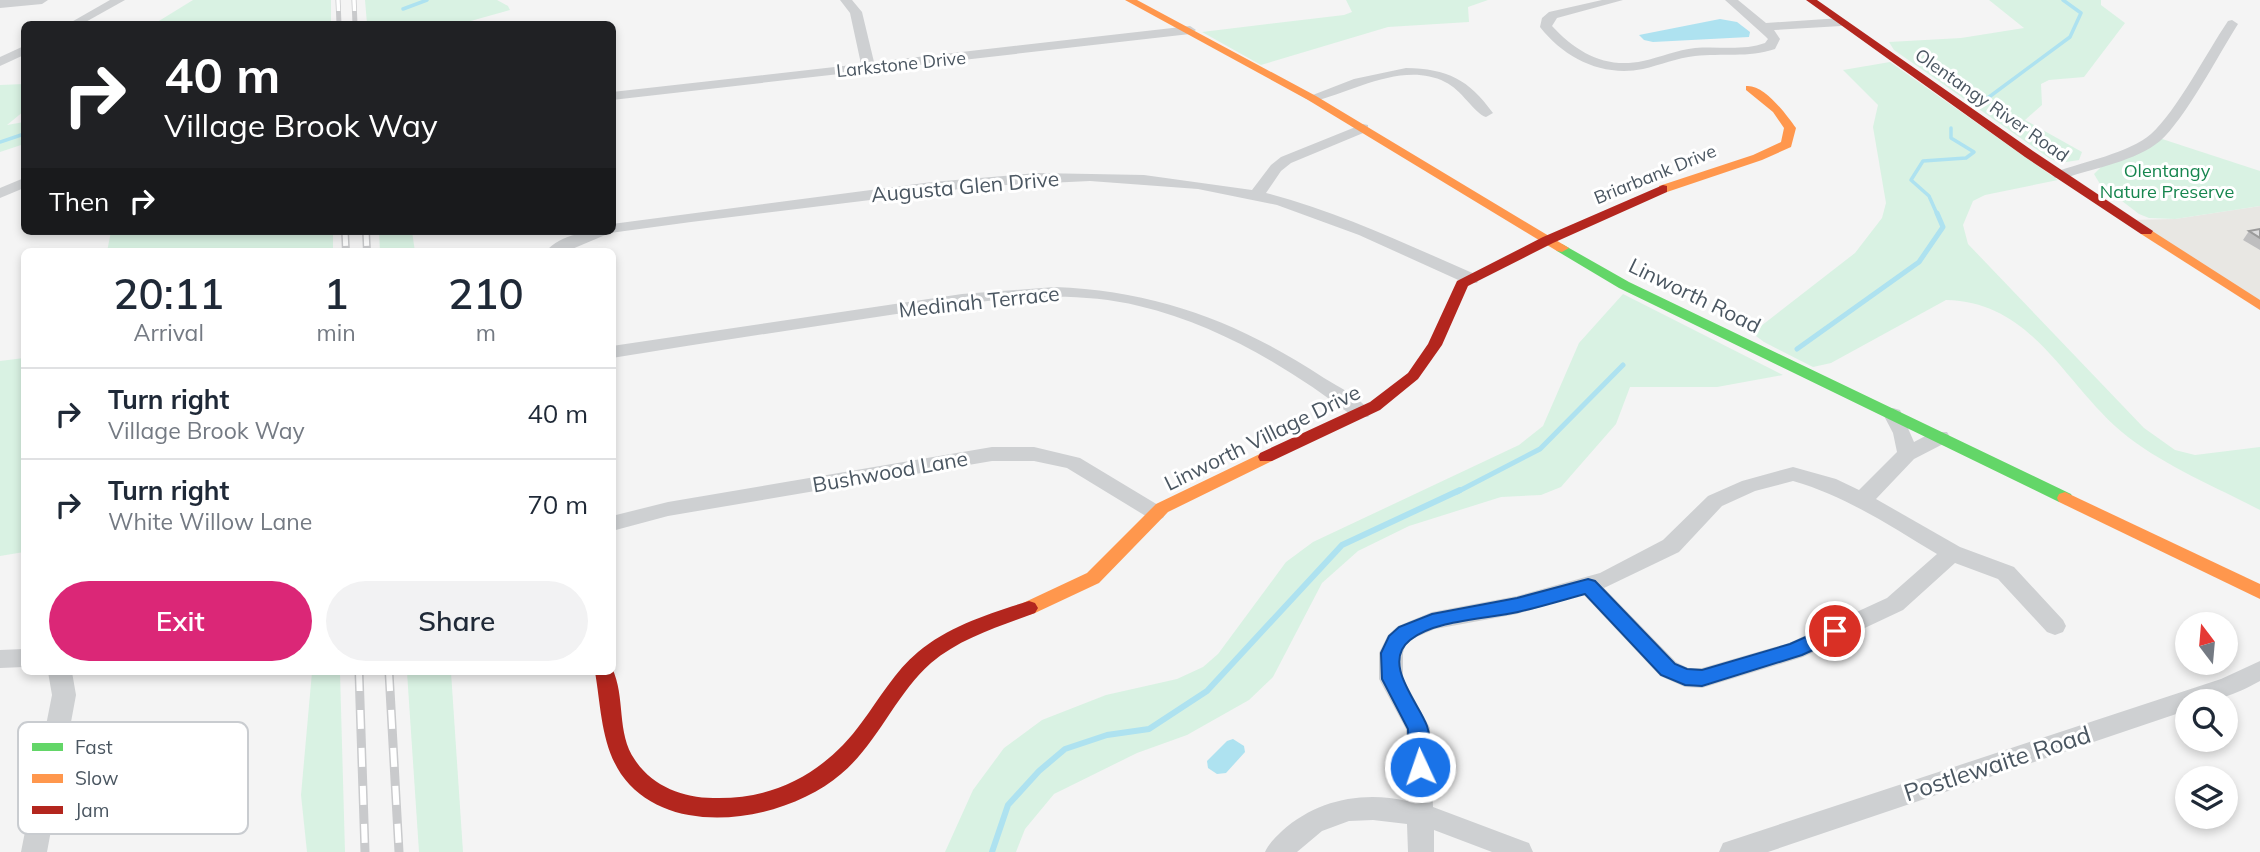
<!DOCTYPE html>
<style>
body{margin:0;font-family:Mulish,sans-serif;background:#f2f2f3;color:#1f2937;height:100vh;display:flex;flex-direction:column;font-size:26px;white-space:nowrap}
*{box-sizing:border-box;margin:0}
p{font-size:23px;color:#747a83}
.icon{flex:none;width:38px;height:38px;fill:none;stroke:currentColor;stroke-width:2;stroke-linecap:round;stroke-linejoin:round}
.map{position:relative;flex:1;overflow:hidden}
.panel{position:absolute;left:21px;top:248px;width:595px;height:427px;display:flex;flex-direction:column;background:#fff;border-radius:10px;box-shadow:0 4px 10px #0003}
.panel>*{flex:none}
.top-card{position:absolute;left:21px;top:21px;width:595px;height:214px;border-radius:10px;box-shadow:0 4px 10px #0003;background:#202124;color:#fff;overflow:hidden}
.needle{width:46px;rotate:344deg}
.fabs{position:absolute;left:2175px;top:612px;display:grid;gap:14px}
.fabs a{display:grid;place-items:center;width:63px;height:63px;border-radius:50%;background:#fff;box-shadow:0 4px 10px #0003;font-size:35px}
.pin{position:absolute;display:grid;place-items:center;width:60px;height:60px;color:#fff;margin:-30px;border:4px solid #fff;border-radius:50%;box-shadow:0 2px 7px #0007}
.me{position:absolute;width:77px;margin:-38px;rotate:357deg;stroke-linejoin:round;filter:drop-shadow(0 0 5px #0008)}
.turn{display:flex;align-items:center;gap:24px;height:147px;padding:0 28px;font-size:32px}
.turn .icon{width:91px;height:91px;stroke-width:2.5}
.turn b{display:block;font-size:49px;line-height:60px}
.then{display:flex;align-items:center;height:66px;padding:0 28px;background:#0003;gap:14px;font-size:26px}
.eta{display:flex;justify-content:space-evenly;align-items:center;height:119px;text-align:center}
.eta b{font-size:42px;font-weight:600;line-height:49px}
.cta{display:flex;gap:14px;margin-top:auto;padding:14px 28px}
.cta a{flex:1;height:80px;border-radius:42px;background:#db2777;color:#fff;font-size:28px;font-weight:600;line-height:80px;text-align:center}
.cta a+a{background:#f2f2f3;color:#1f2937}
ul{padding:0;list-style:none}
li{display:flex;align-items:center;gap:21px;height:91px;padding:0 28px;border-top:2px solid #e0e1e3}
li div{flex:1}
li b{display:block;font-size:26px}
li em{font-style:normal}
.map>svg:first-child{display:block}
</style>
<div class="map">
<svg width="2260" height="852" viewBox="0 0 2260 852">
<rect width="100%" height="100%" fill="#f4f4f4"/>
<path fill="#e8e7e3" d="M2260,206V305L2130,220L2175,219Z"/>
<g fill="#d9f2e3">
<path d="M193,0H331V24H154Z"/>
<path d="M365,0H497L508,6L510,10L460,24H367Z"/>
<path d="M1346,0H1488L1468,7L1469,22L1388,27L1261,65L1202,32L1344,15L1352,12Z"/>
<path d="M1989,0H2101V5L2125,23L2084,77L2049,80L2041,84L2042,105L2025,120L2082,152L2079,160L2060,163L2049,158L1894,50L1889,42L1961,38L2024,28Z"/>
<path d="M1890,62L2058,180L1985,195L1973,201L1963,225L1968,244L2144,428L2175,450L2195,455L2260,447V510C2216,487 2167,467 2128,437C2065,388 2036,302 1946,300L1831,363L1813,367L1764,342L1752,333L1855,253L1882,218L1886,203L1873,127L1878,105L1843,70Z"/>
<path d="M24,84V111L7,125L24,122V144L0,152V85Z"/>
<path d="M2156,137L2260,171V206L2175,219L2149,218L2139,214L2100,184L2094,174L2107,161Z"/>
<path d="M111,231H333V252H107Z"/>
<path d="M379,231H412L415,252H380Z"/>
<path d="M1623,294L1783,375L1717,387H1630L1616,424L1561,487L1541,495L1501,497L1409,526L1358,551L1322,583L1273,677L1249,700L1187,735L1137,753L1054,794L1025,829L1016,852H945L973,790L1004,748L1042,720L1106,695L1177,679L1203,667L1218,654L1286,562L1313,542L1519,445L1543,426L1579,343Z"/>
<path d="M24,358V552L0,556V361Z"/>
<path d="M312,672H340L345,852H307L301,795Z"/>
<path d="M407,672H451L463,852H419Z"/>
</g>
<g fill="#aee2f0">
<path d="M1720,19L1737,22L1750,32L1749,37L1653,42L1644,40L1639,35Z"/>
<path d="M1233,739L1244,746L1245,752L1226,773L1217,774L1208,768L1207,761L1227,741Z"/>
</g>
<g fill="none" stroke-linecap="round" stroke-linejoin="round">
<g stroke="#aee2f0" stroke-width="3.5">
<path d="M403,9L427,0"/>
<path d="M1985,100L2070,37L2081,13L2063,0"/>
<path d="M0,142L24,134"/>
<path d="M1937,214L1929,196L1911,180L1923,161L1966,158L1974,152L1951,138V128"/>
</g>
<g stroke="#aee2f0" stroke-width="5">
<path d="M1797,349L1919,262L1943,227L1937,213"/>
<path d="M1457,492L1540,449L1623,365"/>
</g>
<path stroke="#aee2f0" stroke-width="6" d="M992,852L1008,805L1039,771L1065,749L1107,735L1149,729L1207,691L1342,545L1460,490"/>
<g fill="#ced0d2" fill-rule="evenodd">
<path d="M0,0H48L42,4L0,8Z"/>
<path d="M110,0H125L82,24H68Z"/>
<path d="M840,0H852L862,12L874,62L1190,26L1196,30L1190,34L612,100V92L861,64L850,13Z"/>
<path d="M1602,0H1623L1557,18L1552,26C1577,53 1606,69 1643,61C1661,57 1677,50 1695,48C1719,46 1743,51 1765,43L1768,39L1765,36L1725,0H1738L1766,23L1841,18L1847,22L1841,26L1774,30L1780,39L1775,49C1748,58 1722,53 1695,56C1677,58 1660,65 1643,69C1603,77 1565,59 1540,27L1542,18L1549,12Z"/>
<path d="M2232,20L2238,24C2219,54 2185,119 2160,141C2136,161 2095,168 2065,178H2055L2052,175L2055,172C2083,162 2129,153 2151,134C2176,112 2207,52 2228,21Z"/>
<path d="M24,46V55L0,66V57Z"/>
<path d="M1406,68C1448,69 1468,79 1493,113L1486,117C1475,114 1461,89 1445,82C1403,61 1353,92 1312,102L1305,98L1354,79Z"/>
<path d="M1363,124L1368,125V131L1291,163L1281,171L1266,193C1339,212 1408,245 1477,275L1479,279L1477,283H1465L1359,235L1277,205L1198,189L1090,181L985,186L691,222L610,233L565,252H545C562,233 589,231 612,231V224L932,182L1038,173L1144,175L1252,190L1271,165L1281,157Z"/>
<path d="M24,178V188L0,198V188Z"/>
<path d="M1055,287C1157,291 1239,322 1324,378C1339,387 1361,398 1371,413L1368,417H1354C1289,368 1219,325 1139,306C1051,285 958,305 870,318C784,331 698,344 612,358V346L962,294Z"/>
<path d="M1893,408L1900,410L1914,442L1933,432H1947L1950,437L1947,442L1914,459L1876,499L1960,547L2014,567L2063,620L2066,626L2063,632L2055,635L2047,632L1998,579L1955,563L1903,610L1803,657L1702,688L1685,687L1660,676L1583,594L1517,614L1435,629L1414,638L1405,646L1403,653V678L1430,728L1433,807L1529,843L1533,852H1492L1434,830V852H1408L1407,824L1373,820L1349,821L1322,831L1297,852H1265C1269,843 1275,838 1282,831C1317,800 1362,791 1407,801L1406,729L1379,679V653L1388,635L1398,626L1432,612L1517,596L1600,573L1663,540L1708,496L1742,481L1793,467L1836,479L1859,490L1897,452L1893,433L1883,414L1886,410ZM1793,481C1846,496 1890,526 1937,554L1887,598L1789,643L1702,668H1688L1676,662L1604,588L1679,552L1722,506L1755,491Z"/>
<path d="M992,447H1034L1080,458L1163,508L1166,513L1163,518L1156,520L1149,518L1067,468L1034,461H992L668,516L612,531V516L668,502Z"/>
<path d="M24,649V667L0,668V650Z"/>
<path d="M2260,661V681C2234,695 2217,702 2188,702V710L1768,852H1719L1723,843L1732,840L2221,679Z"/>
<path d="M48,672H72L76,695L47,852H21L52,695Z"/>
</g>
<path fill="#63d668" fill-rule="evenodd" d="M1562,244L1629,282L2071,494L2073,498L2071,502H2059L1619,288L1557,251L1555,248Z"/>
<g fill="#ff974d" fill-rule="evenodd">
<path d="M1125,0H1137L1316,96L1569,248L1562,252L1557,251L1308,100Z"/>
<path d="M1746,86C1764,84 1786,114 1796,128L1791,147L1762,160L1667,192H1659V186L1753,155L1781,142L1784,128L1773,112L1746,90Z"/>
<path d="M2146,227L2260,300V310L2141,234V228Z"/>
<path d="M1266,451L1272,453L1274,457L1272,461L1168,512L1099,583L1035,613L1029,615L1023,613L1020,608L1023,603L1087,573L1156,504Z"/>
<path d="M2065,492L2260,584V599L2059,502L2057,498L2059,494Z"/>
</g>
<g fill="#b3261e" fill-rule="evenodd">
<path d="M1806,0H1817L2033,151L2153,231L2151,234H2141L2025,157Z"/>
<path d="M1663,185L1667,186V192L1553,243L1468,286L1442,345L1418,379L1380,410L1272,461H1260L1258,457L1260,453L1370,402L1408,373L1428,344L1457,281L1543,237Z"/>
<path d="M1029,601L1035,603L1038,608L1035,613C1000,626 960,638 931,663C895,695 878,743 841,774C787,821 668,842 621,774C601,744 601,706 595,672H612V668C626,697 616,733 635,760C652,786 683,798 713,798C775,800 826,772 862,722C880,698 895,671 918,652C949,626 991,613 1029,601Z"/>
</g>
<g stroke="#c9cacc" stroke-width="5">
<g id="rail-far2">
<path d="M338,0L339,24"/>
<path d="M354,0L355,24"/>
</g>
</g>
<g stroke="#c9cacc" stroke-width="8">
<g id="rail-far1">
<path d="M345,231L346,252"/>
<path d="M366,231L367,252"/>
</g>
</g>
<g stroke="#c9cacc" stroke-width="9">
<g id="rail">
<path d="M359,672L365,852"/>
<path d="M389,672L399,852"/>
</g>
</g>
<use href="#rail-far2" stroke="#fff" stroke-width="3.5" stroke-dasharray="11" stroke-linecap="butt"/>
<use href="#rail-far1" stroke="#fff" stroke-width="5" stroke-dasharray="15" stroke-linecap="butt"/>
<use href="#rail" stroke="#fff" stroke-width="6" stroke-dasharray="19" stroke-linecap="butt"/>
</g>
<path fill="#bebebf" d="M2260,229V250L2243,240L2249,231Z"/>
<path fill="#ddddde" stroke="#9b9b9b" stroke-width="2" d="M2260,229V238L2249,231Z"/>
<path fill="#1a73e8" stroke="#114b97" stroke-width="2" d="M1588,579L1595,581L1675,664L1687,669L1702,670L1790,644L1835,624L1842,626L1844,631L1842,637L1802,655L1702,686L1685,685L1661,675L1585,594C1563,600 1540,607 1518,612C1486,619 1435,620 1410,640C1381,663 1419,703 1427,726C1431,738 1432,763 1427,774L1420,776L1412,774L1409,767L1408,729L1382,679L1381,653L1389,636L1399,627L1432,614L1517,598Z"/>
<g text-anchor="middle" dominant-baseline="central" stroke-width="6" stroke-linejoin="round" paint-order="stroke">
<g font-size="18" fill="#4a5661" stroke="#fff">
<text transform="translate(901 64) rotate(-6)">Larkstone Drive</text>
<text transform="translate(1992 105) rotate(35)">Olentangy River Road</text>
<text transform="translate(1655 174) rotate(-22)">Briarbank Drive</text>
</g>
<g font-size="18" fill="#17864f" stroke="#fff">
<text x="2167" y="170">Olentangy<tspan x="2167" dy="21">Nature Preserve</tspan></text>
</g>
<g font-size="21" fill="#4a5661" stroke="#fff">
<text transform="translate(965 186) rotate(-5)">Augusta Glen Drive</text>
<text transform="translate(1695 295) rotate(26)">Linworth Road</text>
<text transform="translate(979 301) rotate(-6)">Medinah Terrace</text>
<text transform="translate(1262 437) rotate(-26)">Linworth Village Drive</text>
<text transform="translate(890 471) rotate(-10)">Bushwood Lane</text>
</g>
<g font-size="24" fill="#4a5661" stroke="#fff">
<text transform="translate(1997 763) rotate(-18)">Postlewaite Road</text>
</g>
</g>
<rect x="18" y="722" width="230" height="112" rx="10" fill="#fff" stroke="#c9ccd0" stroke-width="2"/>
<rect x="32" y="743" width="31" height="8" fill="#63d668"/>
<rect x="32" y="774" width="31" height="9" fill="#ff974d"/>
<rect x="32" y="806" width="31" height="8" fill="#b3261e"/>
<g font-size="19" fill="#4a5661">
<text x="75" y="754">Fast</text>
<text x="75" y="785">Slow</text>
<text x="75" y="817">Jam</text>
</g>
</svg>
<div class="fabs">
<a><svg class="needle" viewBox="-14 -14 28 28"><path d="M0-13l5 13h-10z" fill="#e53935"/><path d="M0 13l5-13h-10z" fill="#747a83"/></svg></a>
<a><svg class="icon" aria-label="search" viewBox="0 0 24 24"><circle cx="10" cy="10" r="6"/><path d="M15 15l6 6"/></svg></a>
<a><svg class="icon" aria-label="layers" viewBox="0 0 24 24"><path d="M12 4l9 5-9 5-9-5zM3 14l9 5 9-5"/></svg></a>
</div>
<div class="pin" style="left:1835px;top:631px;background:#d93025"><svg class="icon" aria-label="arrive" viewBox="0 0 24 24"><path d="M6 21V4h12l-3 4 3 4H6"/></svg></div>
<svg class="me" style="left:1420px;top:767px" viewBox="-20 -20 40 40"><circle r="17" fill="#1a73e8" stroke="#fff" stroke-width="3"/><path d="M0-11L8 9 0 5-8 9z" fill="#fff"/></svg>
<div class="top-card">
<div class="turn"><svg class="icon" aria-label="right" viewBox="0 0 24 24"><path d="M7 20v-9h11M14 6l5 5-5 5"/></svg><div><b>40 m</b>Village Brook Way</div></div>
<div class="then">Then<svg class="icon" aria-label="right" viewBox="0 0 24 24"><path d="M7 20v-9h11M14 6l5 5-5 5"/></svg></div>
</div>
<section class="panel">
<div class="eta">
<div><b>20:11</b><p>Arrival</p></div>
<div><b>1</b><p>min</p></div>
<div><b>210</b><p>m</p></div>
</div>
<ul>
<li><svg class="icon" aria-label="right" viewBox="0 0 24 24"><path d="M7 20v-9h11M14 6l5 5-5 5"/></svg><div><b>Turn right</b><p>Village Brook Way</p></div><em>40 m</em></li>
<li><svg class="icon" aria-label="right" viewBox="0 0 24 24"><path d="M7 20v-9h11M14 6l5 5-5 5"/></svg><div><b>Turn right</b><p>White Willow Lane</p></div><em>70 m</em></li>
</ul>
<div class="cta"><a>Exit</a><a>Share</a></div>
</section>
</div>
